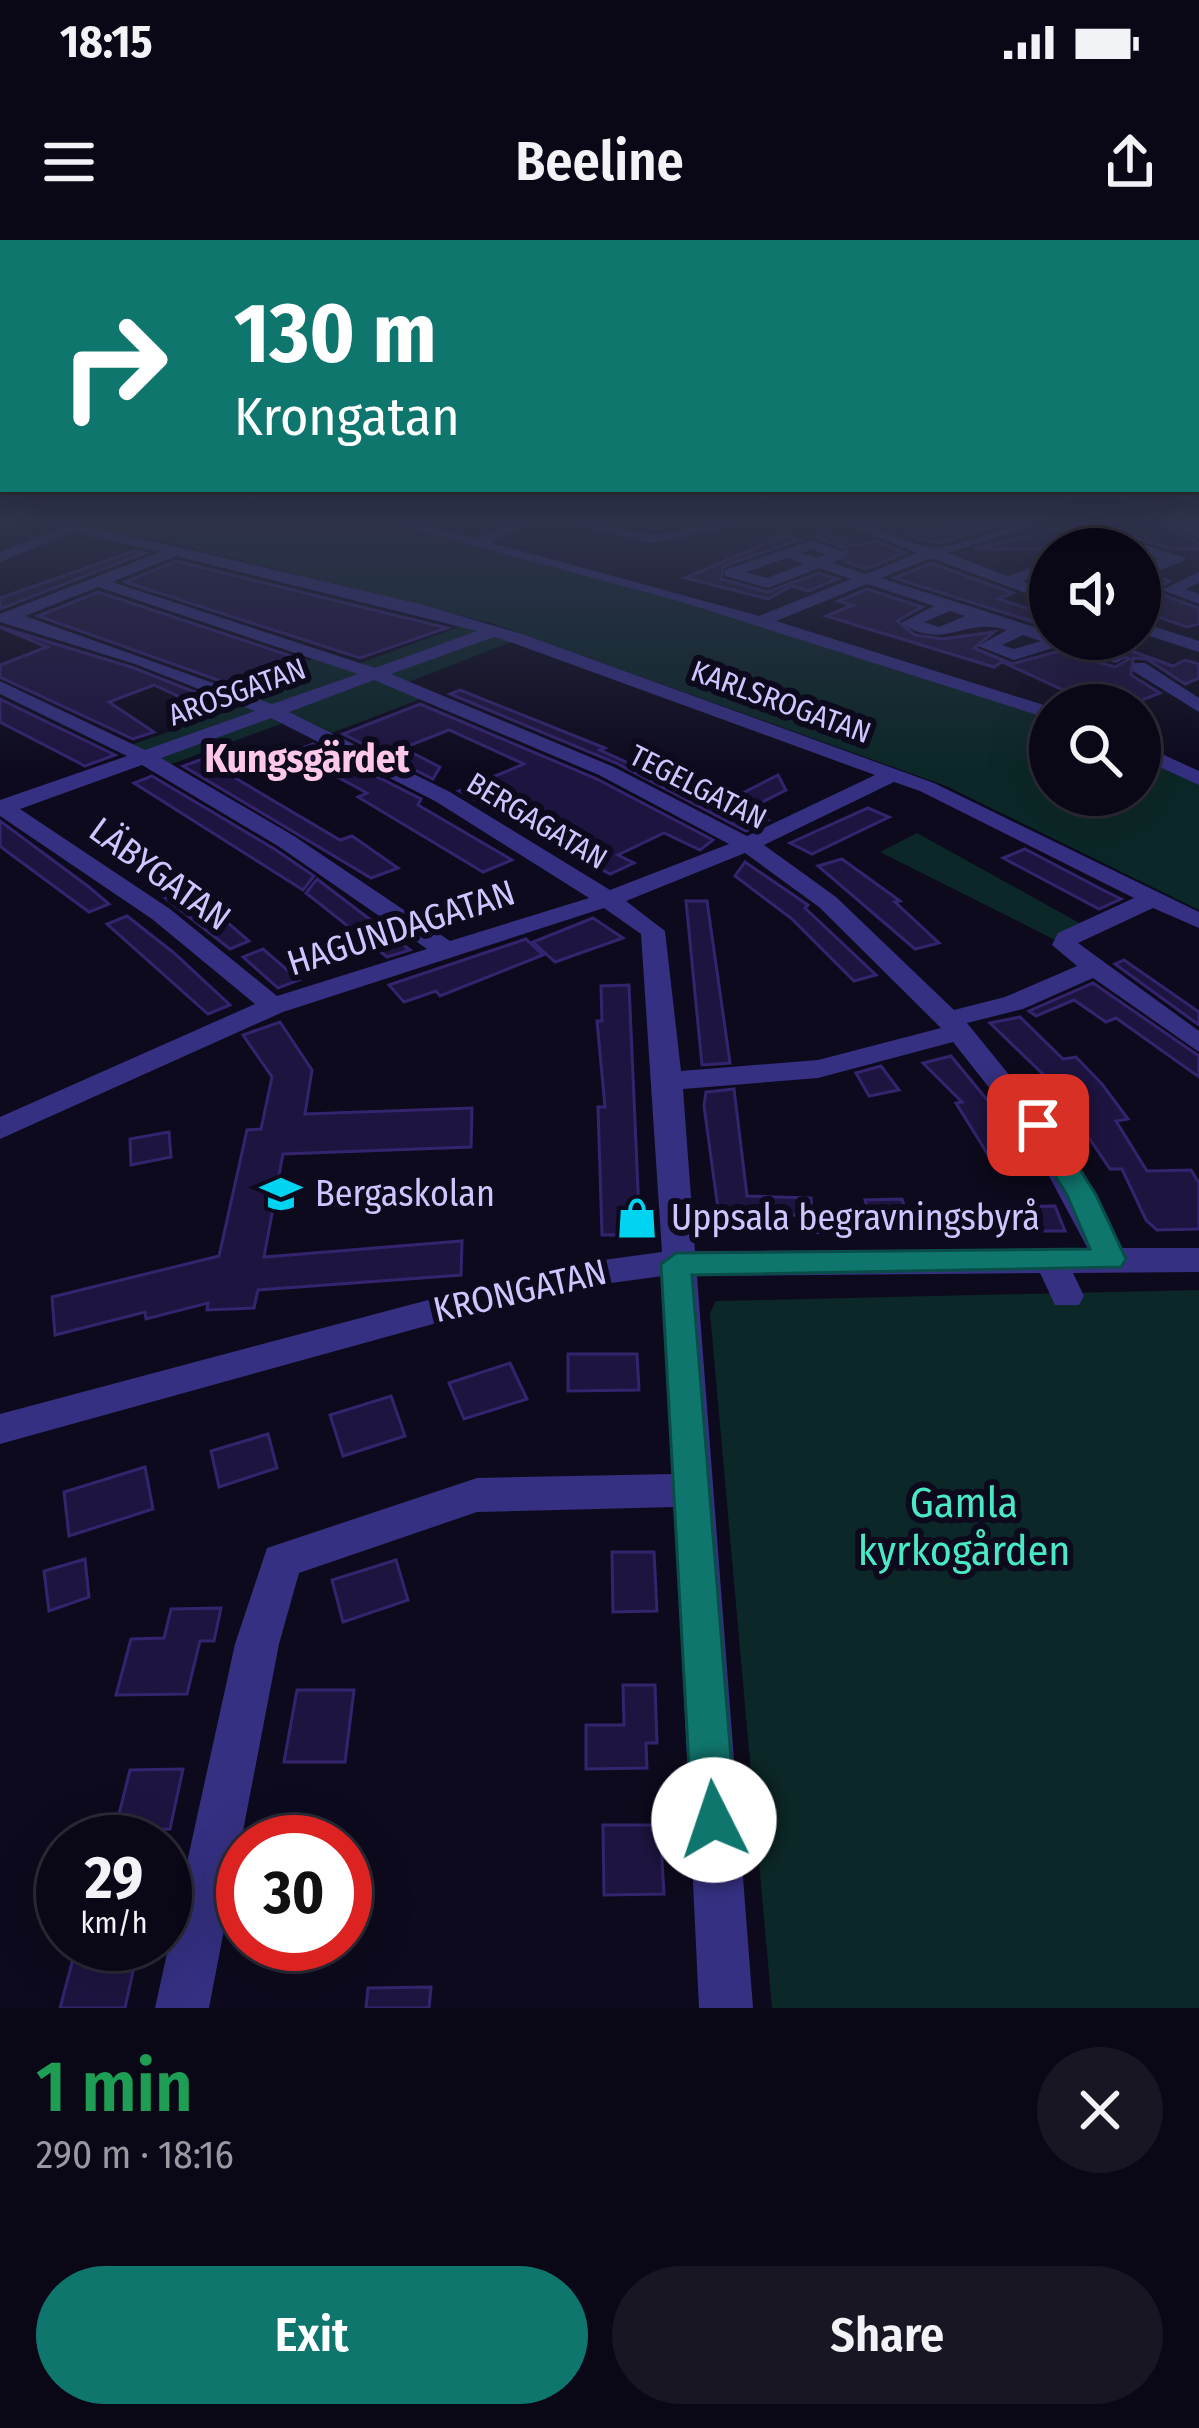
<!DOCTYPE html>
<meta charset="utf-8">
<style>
body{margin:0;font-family:"Fira Sans Condensed",sans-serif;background:#181623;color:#f1f3f6;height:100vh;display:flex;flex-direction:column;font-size:45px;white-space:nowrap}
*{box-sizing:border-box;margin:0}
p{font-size:39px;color:#999aa1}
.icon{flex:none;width:66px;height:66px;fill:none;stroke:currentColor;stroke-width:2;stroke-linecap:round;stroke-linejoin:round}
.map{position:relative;height:1768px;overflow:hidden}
.side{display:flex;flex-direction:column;background:#0a0816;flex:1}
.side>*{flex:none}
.hud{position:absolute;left:0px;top:0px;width:1200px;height:252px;box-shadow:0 12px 48px #0002,0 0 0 3px #2a2935;background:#0f766e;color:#fff;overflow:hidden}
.tools{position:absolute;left:1029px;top:288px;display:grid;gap:24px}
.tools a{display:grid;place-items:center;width:132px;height:132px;border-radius:50%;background:#0a0816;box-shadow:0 12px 48px #0002,0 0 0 3px #2a2935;font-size:60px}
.speed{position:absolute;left:36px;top:1575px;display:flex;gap:24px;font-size:60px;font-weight:700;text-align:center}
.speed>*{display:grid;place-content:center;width:156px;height:156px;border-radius:50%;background:#0a0816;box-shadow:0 12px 48px #0002,0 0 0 3px #2a2935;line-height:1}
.speed small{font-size:30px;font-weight:400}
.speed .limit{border:18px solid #d22;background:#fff;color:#111}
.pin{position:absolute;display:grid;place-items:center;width:102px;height:102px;color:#fff;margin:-51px;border-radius:24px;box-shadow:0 6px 18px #0006}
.me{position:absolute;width:132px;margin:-66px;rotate:356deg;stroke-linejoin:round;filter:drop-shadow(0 0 9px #0008)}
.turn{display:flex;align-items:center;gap:42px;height:252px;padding:0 36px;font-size:54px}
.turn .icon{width:156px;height:156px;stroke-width:2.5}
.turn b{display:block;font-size:84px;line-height:102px}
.round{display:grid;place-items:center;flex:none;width:126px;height:126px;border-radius:63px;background:#181623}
.head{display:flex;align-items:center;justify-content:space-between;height:204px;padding:0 36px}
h1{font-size:72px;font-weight:600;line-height:90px;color:#1e9e55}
.primary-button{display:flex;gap:24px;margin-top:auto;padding:24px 36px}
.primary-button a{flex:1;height:138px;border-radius:72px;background:#0f766e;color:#fff;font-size:48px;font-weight:600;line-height:138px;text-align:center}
.primary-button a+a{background:#181623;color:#f1f3f6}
.status{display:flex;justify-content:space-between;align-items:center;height:84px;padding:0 60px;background:#0a0816;direction:ltr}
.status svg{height:33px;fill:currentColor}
header{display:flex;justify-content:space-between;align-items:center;height:156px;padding:0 36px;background:#0a0816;font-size:54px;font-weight:600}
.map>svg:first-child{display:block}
</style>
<div class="status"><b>18:15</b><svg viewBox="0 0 49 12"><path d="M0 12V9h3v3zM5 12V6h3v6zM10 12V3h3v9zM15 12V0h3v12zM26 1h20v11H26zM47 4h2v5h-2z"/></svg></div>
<header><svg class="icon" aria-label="menu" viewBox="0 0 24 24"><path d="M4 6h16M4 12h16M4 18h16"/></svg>Beeline<svg class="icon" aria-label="share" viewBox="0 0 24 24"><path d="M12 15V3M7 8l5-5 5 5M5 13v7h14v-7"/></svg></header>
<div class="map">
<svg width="1199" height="1768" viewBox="0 0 1199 1768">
<rect width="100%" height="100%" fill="#0d0a1d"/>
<g fill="#0c2727">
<path d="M59,281H380L683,361L1050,477V555H1140V515L1199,545V670L946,546L491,383L172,303Z"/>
<path d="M469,383L519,399L401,445L426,457L321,497L289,481L161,528L125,507L249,464L223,450L326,415L352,426Z"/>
<path d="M917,593L1092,690L1065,705L880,612Z"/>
<path d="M1199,1050V1768H772L710,1073L716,1061Z"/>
</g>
<g fill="#1e1440" stroke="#34246e" stroke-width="3">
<path d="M991,281L1003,285L939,303L904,295Z"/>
<path d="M1088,281H1157L1199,302V309H1172L1112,290L1070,293L1067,309H974Z"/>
<path d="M827,294L857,306L877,301L905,313L866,329L845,322L846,308L816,297Z"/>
<path d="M785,295L799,300L724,326L721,339L767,352L819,333L838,339L808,351L792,346L768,359L685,338Z"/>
<path d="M134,311L145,313L0,369V358Z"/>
<path d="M176,321L447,388L360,418L125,342Z"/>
<path d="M931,323L1013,353L998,359L1050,375V387L894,338Z"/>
<path d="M1156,336L1170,341L1158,348L1160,354L1199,368V384L1187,387L1140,371V337Z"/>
<path d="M867,349L922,367L897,381L915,395L942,399L994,392L974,408L1012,424L1059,411L1115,427L1129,419L1085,399H1098L1173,426L1185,420L1199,424V438L1185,444L1147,419L1133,418L1131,435L1160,453L1135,463L1101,450L1081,458L1002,422L994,427L826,376L853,365L838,361Z"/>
<path d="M98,352L303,420L226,443L38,376Z"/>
<path d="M0,387L134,428L197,453L182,458L154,445L109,462L154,492L133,499L0,437V425L47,407Z"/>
<path d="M460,450L605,508L600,510L719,565L778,535L786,550L747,570L768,580L746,591L616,523L450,454Z"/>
<path d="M0,459L109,512L115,515L85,526L0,482Z"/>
<path d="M420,464L597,539L713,600L700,610L664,593L618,615L634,623L610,634L459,551L524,524L449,490L403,508L440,527L433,539L343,494Z"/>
<path d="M313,504L421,559L418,565L512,620L483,632L358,557L367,553L291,512Z"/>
<path d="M203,519L340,600L352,596L398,628L371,638L183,526Z"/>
<path d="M152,536L276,610L314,636L303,650L134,543Z"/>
<path d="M868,568L889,577L812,614L790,603Z"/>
<path d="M0,581L89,647L109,664L89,672L9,613L0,606Z"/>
<path d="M1025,609L1105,651L1121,659L1099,669L1003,618Z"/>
<path d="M842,619L900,661L895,662L939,703L915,709L818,626Z"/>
<path d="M745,622L808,665L805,668L876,735L854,741L792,679L735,636Z"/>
<path d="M170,638L190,650L249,701L230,709L150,646Z"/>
<path d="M317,639L410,710L387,717L306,653Z"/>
<path d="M686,661H707L730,823L702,825Z"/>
<path d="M127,676L174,713L230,765L208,774L107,684Z"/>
<path d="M593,678L623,698L555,722L533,702Z"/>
<path d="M526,699L543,715L440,756L436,751L404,762L389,745Z"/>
<path d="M263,709L299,740L278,748L243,717Z"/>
<path d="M1124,720L1199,772V785L1115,724Z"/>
<path d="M1093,743L1199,816V837L1116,778L1106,782L1074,760L1036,776L1029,771Z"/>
<path d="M629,745L640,995H602L598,867H605L597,781H602L601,746Z"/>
<path d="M1020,777L1063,819L1076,817L1102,844L1128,879L1116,881L1147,931L1191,930L1199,943V989L1157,990L1146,980L1122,929H1110L1051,842L990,783Z"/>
<path d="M280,782L312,830L305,874L472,868L471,907L283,914L264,1017L462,1001L461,1035L258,1050L254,1068L207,1070L208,1063L146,1079L145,1072L55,1095L52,1057L219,1016L247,890L261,889L272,837L243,795Z"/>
<path d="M951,816L1008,885L1028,920L993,923L956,863L962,862L923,823Z"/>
<path d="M881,826L899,850L869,856L856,833Z"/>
<path d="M734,849L747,956L811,958L812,970H829L834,992L801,993L798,975L749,977L752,991H721L704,866L706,852Z"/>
<path d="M169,892L171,917L131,925L130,899Z"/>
<path d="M902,959L911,989L873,990L865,960Z"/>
<path d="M1055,966L1065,991H951L944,968Z"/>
<path d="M568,1114H637L639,1150L568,1151Z"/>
<path d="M510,1123L527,1159L464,1179L449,1143Z"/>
<path d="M391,1156L405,1196L343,1216L330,1175Z"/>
<path d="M268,1194L277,1228L219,1247L211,1211Z"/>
<path d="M145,1227L153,1269L69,1296L64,1252Z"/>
<path d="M612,1312H654L657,1371L613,1372Z"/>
<path d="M85,1319L89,1357L49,1371L44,1331Z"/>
<path d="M396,1320L408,1360L343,1382L332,1340Z"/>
<path d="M221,1368L214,1401H200L187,1454L116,1455L131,1399L164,1398L171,1369Z"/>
<path d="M623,1445H655L657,1503H646L647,1528L586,1529V1485H624Z"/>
<path d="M297,1450H354L345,1522H284Z"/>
<path d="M183,1529L170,1589L115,1590L130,1530Z"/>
<path d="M603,1585H660L664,1654L604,1655Z"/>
<path d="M77,1704H139L125,1768H60Z"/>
<path d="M431,1747L429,1768H366L368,1748Z"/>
</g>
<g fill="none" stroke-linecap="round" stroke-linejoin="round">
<g fill="#353081" fill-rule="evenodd">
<path d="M36,281H62L177,307L420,364L525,395L934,543L1199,672V688L1153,668L1078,703L1199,791V812L1093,738L1023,769L967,783L1050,885L1121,1008H1199V1032L1073,1033L1084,1056L1079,1065H1055L1040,1033L697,1036L753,1768H699L675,1267L477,1272L299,1333L279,1404L209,1768H155L235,1404L267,1308L477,1238L673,1234L663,1036L552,1051L0,1204V1174L552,1027L662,1012L641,694L604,668L283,772L0,899V877L255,764L152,679L0,576V560L127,516L0,454V441L145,510L255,471L135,424L0,382V374L160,312L74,292L0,322V312L58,289ZM176,316L477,391L375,428L112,342ZM98,347L358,434L272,464L25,376ZM494,397L513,403L875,535L747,596L614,527L391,434ZM374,440L599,535L729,604L610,650L450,552L289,472ZM271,478L435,561L589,658L450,701L294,596L161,518ZM142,525L278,606L427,709L277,756L170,669L20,569ZM894,542L920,551L1134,658L1058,693L1052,705L1077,726L1005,757L954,770L836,657L764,605ZM745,613L819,667L941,788L818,820L681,831L665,691L626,661ZM953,802L1028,897L1088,1009L695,1011L683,849L818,838Z"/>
<path d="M382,281H406L477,299L514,281H532L492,303L759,376L851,339L819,328L768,348L725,336V330L812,300L844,312V318L832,323L866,334L917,313L839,281C872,281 897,301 929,307C954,311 1012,281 1047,281L947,313L1008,336L1050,321V331L1022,341L1050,351V362L931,318L881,338L1050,392V399H1071L1125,418L1116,423L1059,406L1014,420L978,406L1007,390C964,376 944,412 901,383L934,366L867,344L776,381L1050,467V479L682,362ZM812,309L826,315L817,318L801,313ZM787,318L804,324L767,338L746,332ZM950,371L965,376L939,387L924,382ZM1023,395L1041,401L1014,409L1002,405Z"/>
<path d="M555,281C588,281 618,291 650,294C681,296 714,276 744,283L654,303Z"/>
<path d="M1179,281L1199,289V298L1161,282Z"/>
<path d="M1112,295L1183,317L1186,320L1155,332L1140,327V317L1162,320L1111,303L1071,309L1073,296Z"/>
<path d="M1199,332V343L1185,349L1199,354V364L1162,350Z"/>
<path d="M1140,382L1199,401V412L1140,393Z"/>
<path d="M1133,423H1145L1199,458V472L1133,431Z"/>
<path d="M1140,504L1199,531V545L1140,518Z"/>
</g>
</g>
<linearGradient id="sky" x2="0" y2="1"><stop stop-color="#070610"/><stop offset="0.53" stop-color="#2f334c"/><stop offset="1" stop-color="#2f334c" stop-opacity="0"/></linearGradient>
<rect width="1199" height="529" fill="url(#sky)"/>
<path fill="#0f766e" stroke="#0a4d48" stroke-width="3" d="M1038,876L1048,879L1096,955L1126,1019L1121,1027L692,1035L736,1580L729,1595L714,1601L698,1595L692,1580L661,1024L676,1013L1090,1009L1067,955L1024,885Z"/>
<defs>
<g id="school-bare" transform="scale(3.24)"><path d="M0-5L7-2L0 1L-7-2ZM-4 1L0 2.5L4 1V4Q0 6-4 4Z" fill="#00d4f1" stroke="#0d0a1d" stroke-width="2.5" paint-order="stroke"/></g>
<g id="shop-bare" transform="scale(3.24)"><path d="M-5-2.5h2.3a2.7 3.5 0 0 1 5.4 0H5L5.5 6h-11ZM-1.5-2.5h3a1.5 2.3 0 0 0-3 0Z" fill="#00d4f1" stroke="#0d0a1d" stroke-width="2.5" paint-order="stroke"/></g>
</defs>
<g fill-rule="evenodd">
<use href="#school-bare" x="281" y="954"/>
<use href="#shop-bare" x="637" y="978"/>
</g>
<g text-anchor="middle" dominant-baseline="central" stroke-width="12" stroke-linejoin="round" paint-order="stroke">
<g font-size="30" fill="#cdc6ff" stroke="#0d0a1d">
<text transform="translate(237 452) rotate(-20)">AROSGATAN</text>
<text transform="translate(781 462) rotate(20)">KARLSROGATAN</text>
<text transform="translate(698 547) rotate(27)">TEGELGATAN</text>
<text transform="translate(537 581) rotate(31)">BERGAGATAN</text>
</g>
<g font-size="36" fill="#cdc6ff" stroke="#0d0a1d">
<text transform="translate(160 634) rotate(36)">LÄBYGATAN</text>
<text transform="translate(401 688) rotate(-18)">HAGUNDAGATAN</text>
<text transform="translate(520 1051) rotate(-13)">KRONGATAN</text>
</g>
<g font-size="36" fill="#cdc6ff" stroke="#0d0a1d" text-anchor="start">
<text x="315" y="954">Bergaskolan</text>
<text x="671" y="978">Uppsala begravningsbyrå</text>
</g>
<g font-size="39" font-weight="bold" fill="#ffc8ea" stroke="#0d0a1d">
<text x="307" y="519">Kungsgärdet</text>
</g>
<g font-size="42" fill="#48e9c4" stroke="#0d0a1d">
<text x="964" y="1263">Gamla<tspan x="964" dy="48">kyrkogården</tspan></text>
</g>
</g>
</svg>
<div class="tools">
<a><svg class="icon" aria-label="sound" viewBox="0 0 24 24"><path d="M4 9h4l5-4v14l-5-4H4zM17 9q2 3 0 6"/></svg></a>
<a><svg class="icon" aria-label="search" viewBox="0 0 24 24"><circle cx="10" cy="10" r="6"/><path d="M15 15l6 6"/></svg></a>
</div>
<div class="speed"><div>29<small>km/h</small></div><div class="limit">30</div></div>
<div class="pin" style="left:1038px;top:885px;background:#d93025"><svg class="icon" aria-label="arrive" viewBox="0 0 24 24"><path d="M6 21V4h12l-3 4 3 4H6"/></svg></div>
<svg class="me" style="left:714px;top:1580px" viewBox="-20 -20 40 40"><circle r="19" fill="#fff"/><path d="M0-13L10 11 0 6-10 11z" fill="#0f766e"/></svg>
<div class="hud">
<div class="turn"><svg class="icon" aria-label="right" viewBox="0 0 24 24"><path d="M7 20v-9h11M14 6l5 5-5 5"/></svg><div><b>130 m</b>Krongatan</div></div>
</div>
</div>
<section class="side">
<div class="head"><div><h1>1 min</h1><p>290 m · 18:16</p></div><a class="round"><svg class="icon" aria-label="close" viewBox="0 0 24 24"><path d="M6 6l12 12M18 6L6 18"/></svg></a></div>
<div class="primary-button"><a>Exit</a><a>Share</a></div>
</section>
